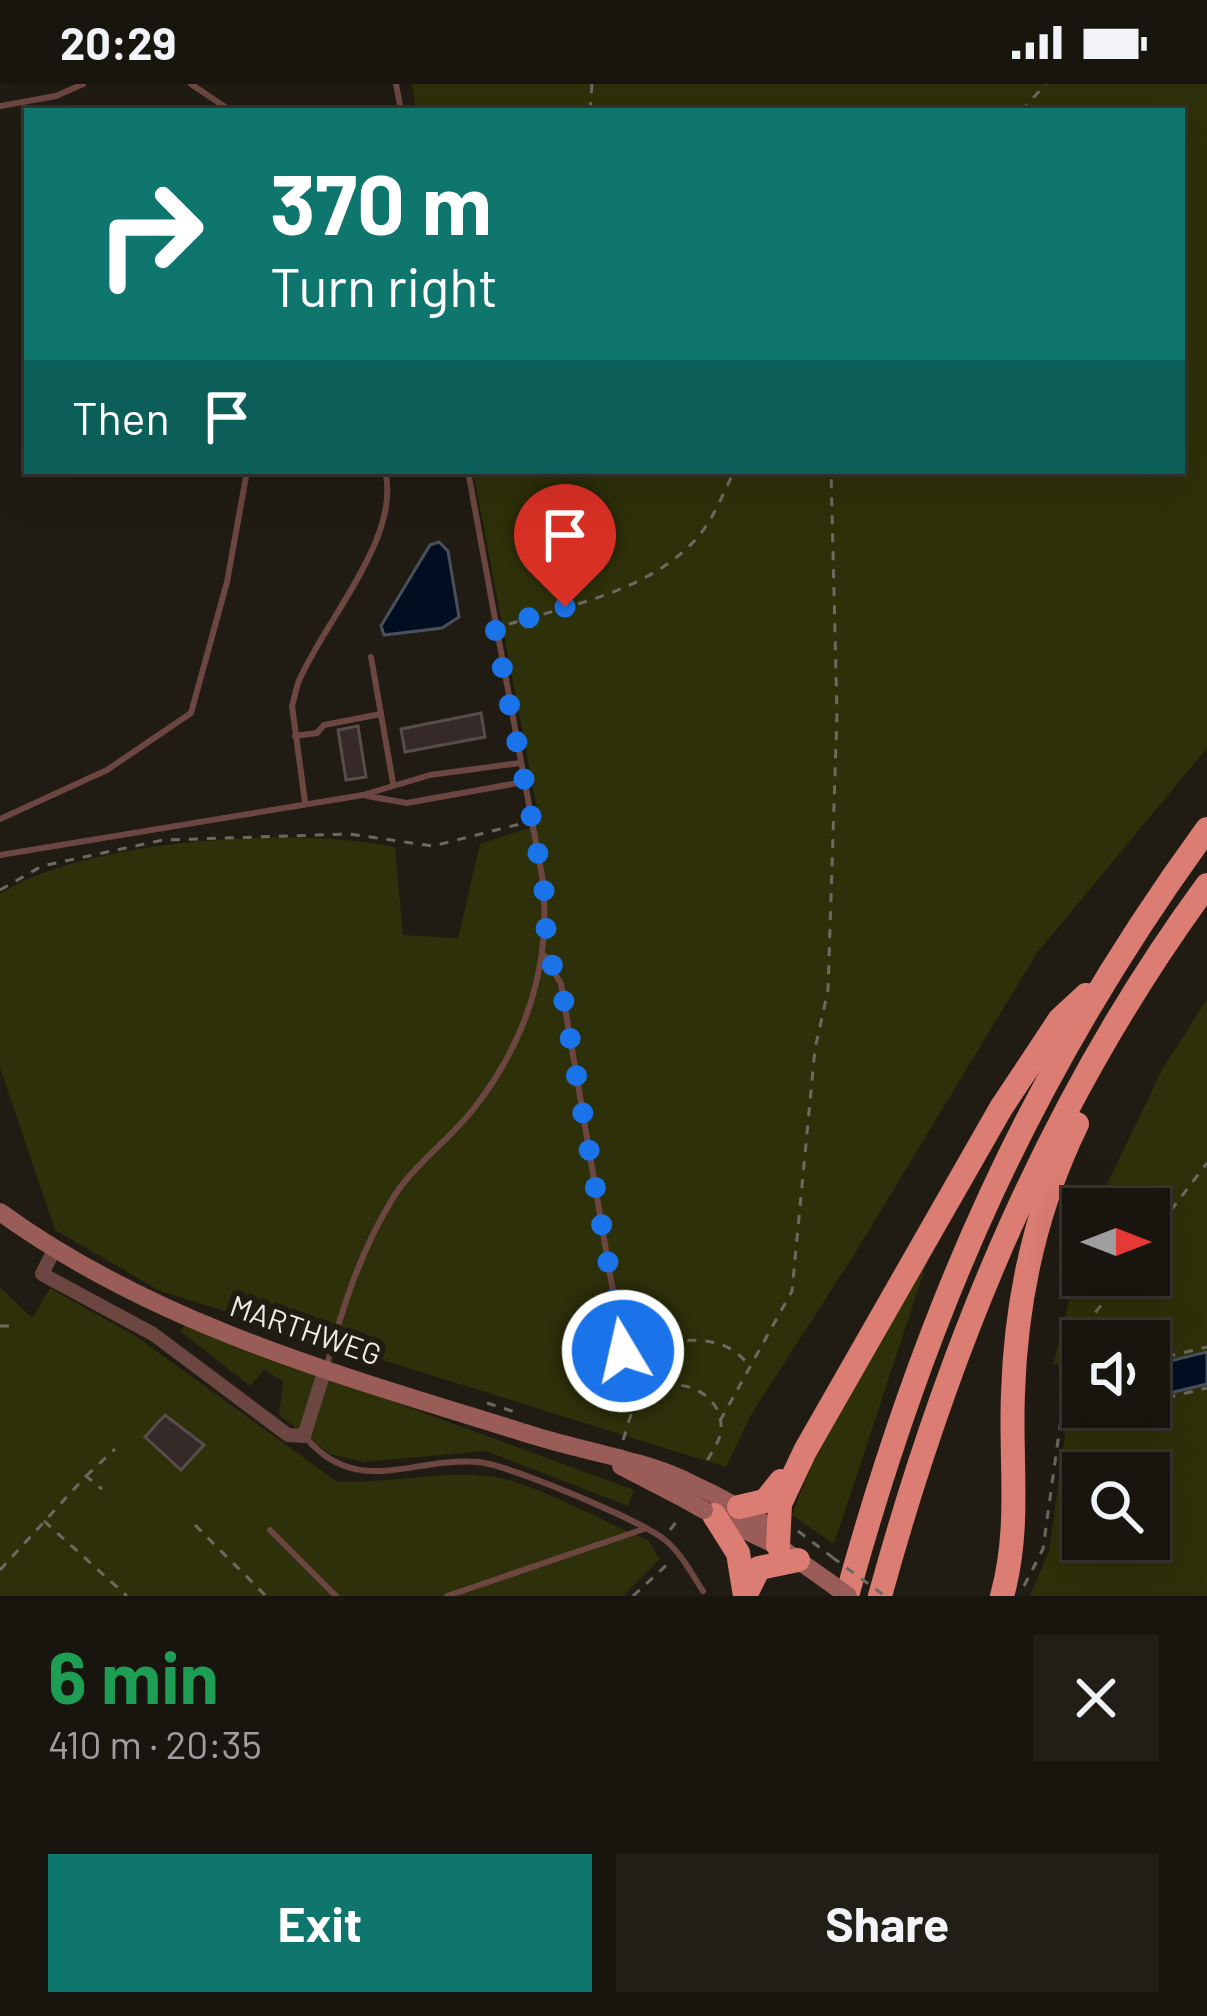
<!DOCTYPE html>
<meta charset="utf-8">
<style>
body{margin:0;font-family:Barlow,sans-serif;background:#211d17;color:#f1f3f6;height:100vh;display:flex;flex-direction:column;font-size:45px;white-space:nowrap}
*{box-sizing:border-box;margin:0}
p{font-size:39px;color:#9f9e9e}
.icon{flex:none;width:66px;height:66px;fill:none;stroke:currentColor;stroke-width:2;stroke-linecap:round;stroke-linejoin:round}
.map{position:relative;height:1512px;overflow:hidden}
.details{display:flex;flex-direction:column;background:#18140e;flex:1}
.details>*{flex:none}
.guide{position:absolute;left:24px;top:24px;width:1161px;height:366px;border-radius:0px;box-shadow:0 12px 48px #0002,0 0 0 3px #36332e;background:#0f766e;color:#fff;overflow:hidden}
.needle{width:78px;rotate:90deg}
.tools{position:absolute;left:1062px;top:1104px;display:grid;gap:24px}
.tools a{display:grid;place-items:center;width:108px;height:108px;border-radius:0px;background:#18140e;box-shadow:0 12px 48px #0002,0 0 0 3px #36332e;font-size:60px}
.pin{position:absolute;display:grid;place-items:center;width:102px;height:102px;color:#fff;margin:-123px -51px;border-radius:50% 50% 50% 0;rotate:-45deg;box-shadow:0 0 12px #0007}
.pin .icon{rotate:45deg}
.me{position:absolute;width:132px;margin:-66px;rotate:351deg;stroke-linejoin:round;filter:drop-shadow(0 0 9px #0008)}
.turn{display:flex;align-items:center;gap:42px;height:252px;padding:0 48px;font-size:54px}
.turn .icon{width:156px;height:156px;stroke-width:2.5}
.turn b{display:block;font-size:84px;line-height:102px}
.then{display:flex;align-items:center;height:114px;padding:0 48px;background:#0003;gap:24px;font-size:45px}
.round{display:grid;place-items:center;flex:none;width:126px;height:126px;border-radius:0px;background:#211d17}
.headline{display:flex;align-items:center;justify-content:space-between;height:204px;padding:0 48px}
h1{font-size:72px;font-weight:700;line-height:90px;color:#1e9e55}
.primary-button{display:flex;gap:24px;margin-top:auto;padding:24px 48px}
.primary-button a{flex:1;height:138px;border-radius:0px;background:#0f766e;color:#fff;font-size:48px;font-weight:700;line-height:138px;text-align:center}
.primary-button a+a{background:#211d17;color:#f1f3f6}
.status{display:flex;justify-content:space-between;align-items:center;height:84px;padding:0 60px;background:#18140e;direction:ltr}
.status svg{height:33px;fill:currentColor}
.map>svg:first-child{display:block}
</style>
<div class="status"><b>20:29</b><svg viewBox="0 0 49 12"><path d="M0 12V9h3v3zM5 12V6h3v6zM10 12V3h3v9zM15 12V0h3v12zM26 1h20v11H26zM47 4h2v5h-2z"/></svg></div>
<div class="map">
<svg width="1207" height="1512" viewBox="0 0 1207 1512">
<rect width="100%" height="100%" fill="#201b13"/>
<g fill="#2e3009" fill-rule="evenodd">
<path d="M412,0H1207V664L1037,869L852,1174L752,1329L726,1383L160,1207L55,1146L0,984V810C84,755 297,742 395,763L403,851L458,854L480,760L540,740L473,387H1182V27H416Z"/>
<path d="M1207,915V1268L1149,1282V1257H1083V1283L1053,1280L1083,1162V1191H1149V1125H1095L1162,986Z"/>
<path d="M932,1163L834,1460L792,1431L812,1379Z"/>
<path d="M0,1203L32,1234L50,1204L137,1253L336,1397C393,1401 457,1381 512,1397C558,1411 603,1438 648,1456L660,1475L623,1512H0Z"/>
<path d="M185,1241L634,1406L628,1422L486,1367L364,1378L330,1370L279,1331L283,1297L264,1286L250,1302L180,1247Z"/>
<path d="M1207,1300V1512H1030L1049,1467L1066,1344L1085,1326L1149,1323V1314ZM1083,1389H1149V1455H1083Z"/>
</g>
<g fill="#010e22" stroke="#48505c" stroke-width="3">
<path d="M439,458L448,467L459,533L442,544L384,551L381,542L430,461Z"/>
<path d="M1207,1268V1300L1149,1314V1282Z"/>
</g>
<g fill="#352a28" stroke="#584d4a" stroke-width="3">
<path d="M481,629L485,653L405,668L401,645Z"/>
<path d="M358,642L366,693L346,696L338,646Z"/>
<path d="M165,1331L204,1361L181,1386L145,1353Z"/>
</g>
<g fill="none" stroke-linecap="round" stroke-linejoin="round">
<g stroke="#6d6961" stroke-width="3" stroke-dasharray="9 9" stroke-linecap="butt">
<path d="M590,27L592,0"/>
<path d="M1021,27L1046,0"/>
<path d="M509,540C572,521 651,506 697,454C713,436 724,408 734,387"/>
<path d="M0,806L42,782L163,756L349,750L433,762L524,739"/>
<path d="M1149,1155L1207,1079"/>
<path d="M0,1242H9"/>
<path d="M634,1265C677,1257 722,1244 750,1283"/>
<path d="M642,1265L679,1300"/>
<path d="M1149,1277L1207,1263"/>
<path d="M1067,1292L1083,1289"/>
<path d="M1149,1318L1207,1304"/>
<path d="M487,1319L518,1329"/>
<path d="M720,1337L792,1207L815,965L828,906L837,629L831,387"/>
<path d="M1062,1338L1127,1323"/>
<path d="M623,1356C627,1345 630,1330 636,1320C660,1284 724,1302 721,1346C720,1358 710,1370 705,1381"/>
<path d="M86,1392L115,1365"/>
<path d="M44,1437L127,1512"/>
<path d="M195,1441L266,1512"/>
<path d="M670,1446L680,1433"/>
<path d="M798,1447L832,1473"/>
<path d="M0,1486L86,1392L102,1405"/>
<path d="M1024,1502L1043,1465L1071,1262L1123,1191"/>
<path d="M633,1512L672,1476"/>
</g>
<g stroke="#6c4641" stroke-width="6">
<path d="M191,0L231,27"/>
<path d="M396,0L401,27"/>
<path d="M0,22L56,12L83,0"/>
<path d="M371,573L381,630"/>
<path d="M295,652L317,649L324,641L381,630L393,699"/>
<path d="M367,712L407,719L523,698"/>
<path d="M305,718L292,622L298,599C324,537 402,453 385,387"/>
<path d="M0,735L107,686L191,629L227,498L247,387"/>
<path d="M0,771L363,711L430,691L520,679"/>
<path d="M545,872L561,900L623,1267"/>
<path d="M327,1281C342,1225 360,1169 390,1119C411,1082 449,1057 475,1023C527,956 553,876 542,792L468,387"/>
<path d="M306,1354C358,1414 411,1373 478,1378C507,1380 642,1437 665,1456C681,1469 692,1490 703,1507"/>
<path d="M270,1446L336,1512"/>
<path d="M447,1512L644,1445"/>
</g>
<path stroke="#6c4641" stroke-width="14" d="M54,1166L42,1190L153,1250L288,1351L304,1352L325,1285"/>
<g stroke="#995c56" stroke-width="18">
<path d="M0,1128C160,1244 350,1294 535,1352C583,1367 641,1376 684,1396"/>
<path d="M621,1382L679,1412"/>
<path d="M711,1409L758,1434L777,1460"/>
<path d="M717,1433L778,1462L826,1496"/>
</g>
<g stroke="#db7d73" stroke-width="24">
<path d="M739,1423L765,1417L781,1397"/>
<path d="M714,1431L738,1469L745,1512"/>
<path d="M778,1462L780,1420L805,1367L1001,1024L1060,935L1086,911"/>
<path d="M746,1510L759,1484L798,1476"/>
<path d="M847,1512C926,1225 1031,986 1207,745"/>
<path d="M880,1512C950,1257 1050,1015 1207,801"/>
<path d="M1002,1512C1021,1444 1010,1378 1013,1309C1016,1215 1036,1124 1077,1040"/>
</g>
<path stroke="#6d6961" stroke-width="3" stroke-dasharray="9 9" stroke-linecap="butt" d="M832,1473L885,1512"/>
<g stroke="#995c56" stroke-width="18">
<path d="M684,1396L711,1409"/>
<path d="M679,1412L704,1426"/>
<path d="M826,1496L848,1512"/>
</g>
</g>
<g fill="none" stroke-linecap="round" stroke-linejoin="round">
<path stroke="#1a73e8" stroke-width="21" stroke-dasharray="0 37.8" d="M565,523L495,544C510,627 528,710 542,793C550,836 539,861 561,900L623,1267"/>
</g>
<g text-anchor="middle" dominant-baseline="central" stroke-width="12" stroke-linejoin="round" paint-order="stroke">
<g font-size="30" fill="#eeebe5" stroke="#201b13">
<text transform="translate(306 1245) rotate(19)">MARTHWEG</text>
</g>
</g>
</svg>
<div class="tools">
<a><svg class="needle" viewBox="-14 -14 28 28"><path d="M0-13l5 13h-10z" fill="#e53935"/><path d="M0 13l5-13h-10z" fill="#9f9e9e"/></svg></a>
<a><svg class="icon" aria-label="sound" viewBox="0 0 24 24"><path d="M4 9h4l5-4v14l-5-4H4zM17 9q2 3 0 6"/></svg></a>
<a><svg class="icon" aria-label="search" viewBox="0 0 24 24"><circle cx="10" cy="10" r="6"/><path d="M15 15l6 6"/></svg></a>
</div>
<div class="pin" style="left:565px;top:523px;background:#d93025"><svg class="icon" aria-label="arrive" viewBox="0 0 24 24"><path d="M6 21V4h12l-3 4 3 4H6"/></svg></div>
<svg class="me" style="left:623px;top:1267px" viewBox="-20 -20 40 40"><circle r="17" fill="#1a73e8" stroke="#fff" stroke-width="3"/><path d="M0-11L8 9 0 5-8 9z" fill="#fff"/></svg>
<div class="guide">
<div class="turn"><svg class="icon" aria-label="right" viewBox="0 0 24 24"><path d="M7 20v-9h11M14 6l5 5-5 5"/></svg><div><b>370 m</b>Turn right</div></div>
<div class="then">Then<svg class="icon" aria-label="arrive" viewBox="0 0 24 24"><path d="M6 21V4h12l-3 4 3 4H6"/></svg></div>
</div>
</div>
<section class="details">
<div class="headline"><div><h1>6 min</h1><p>410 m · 20:35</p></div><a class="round"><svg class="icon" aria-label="close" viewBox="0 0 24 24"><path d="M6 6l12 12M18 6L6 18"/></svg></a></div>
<div class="primary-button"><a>Exit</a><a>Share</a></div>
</section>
